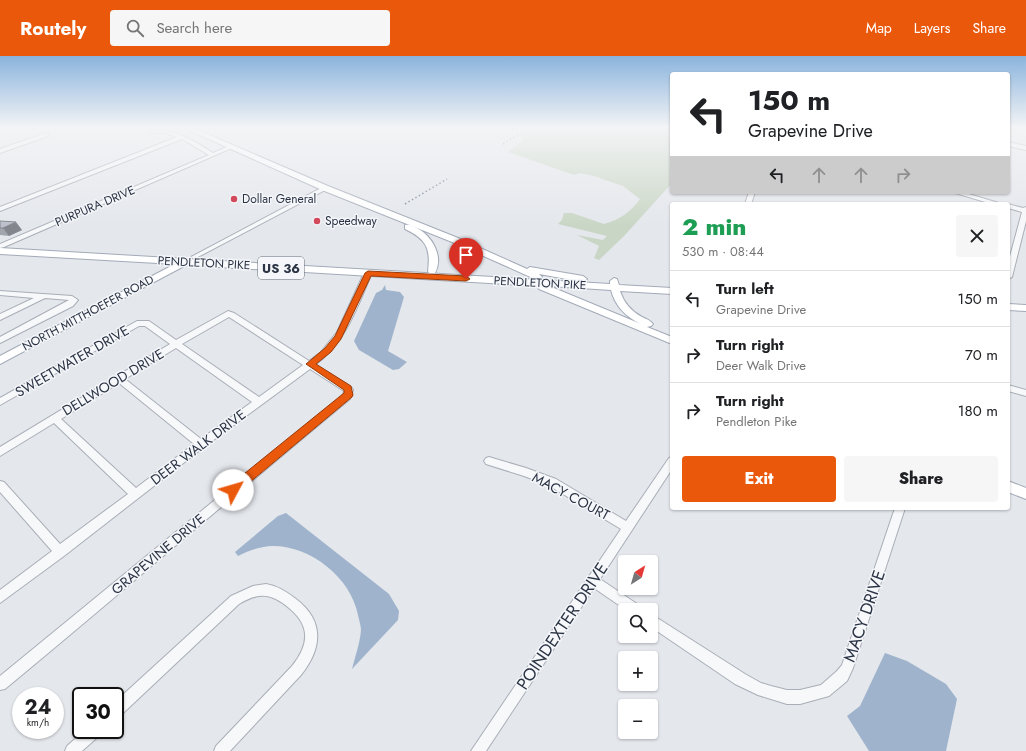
<!DOCTYPE html>
<meta charset="utf-8">
<style>
body{margin:0;font-family:Jost,sans-serif;background:#f6f6f6;color:#202124;height:100vh;display:flex;flex-direction:column;font-size:15px;white-space:nowrap}
*{box-sizing:border-box;margin:0}
p{font-size:13px;color:#757577}
.icon{flex:none;width:22px;height:22px;fill:none;stroke:currentColor;stroke-width:2;stroke-linecap:round;stroke-linejoin:round}
.map{position:relative;flex:1;overflow:hidden}
.drawer{position:absolute;left:670px;top:146px;width:340px;height:308px;display:flex;flex-direction:column;background:#fff;border-radius:4px;box-shadow:0 1px 3px #0004}
.drawer>*{flex:none}
.banner{position:absolute;left:670px;top:16px;width:340px;height:122px;border-radius:4px;box-shadow:0 1px 3px #0004;background:#fff;color:#202124;overflow:hidden}
.needle{width:26px;rotate:37deg}
.tools{position:absolute;left:618px;top:499px;display:grid;gap:8px}
.tools a{display:grid;place-items:center;width:40px;height:40px;border-radius:4px;background:#fff;box-shadow:0 1px 3px #0004;font-size:20px}
.speed{position:absolute;left:12px;top:631px;display:flex;gap:8px;font-size:20px;font-weight:700;text-align:center}
.speed>*{display:grid;place-content:center;width:52px;height:52px;border-radius:50%;background:#fff;box-shadow:0 1px 3px #0004;line-height:1}
.speed small{font-size:10px;font-weight:400}
.speed .limit{border:2px solid #111;border-radius:6px;background:#fff;color:#111}
.pin{position:absolute;display:grid;place-items:center;width:34px;height:34px;color:#fff;margin:-41px -17px;border-radius:50% 50% 50% 0;rotate:-45deg;box-shadow:0 0 4px #0007}
.pin .icon{rotate:45deg}
.me{position:absolute;width:44px;margin:-22px;rotate:51deg;stroke-linejoin:round;filter:drop-shadow(0 0 3px #0008)}
.turn{display:flex;align-items:center;gap:14px;height:84px;padding:0 12px;font-size:18px}
.turn .icon{width:52px;height:52px;stroke-width:2.5}
.turn b{display:block;font-size:28px;line-height:34px}
.lanes{display:flex;align-items:center;height:38px;padding:0 12px;background:#0003;justify-content:center;gap:20px;direction:ltr}
.lanes .off{opacity:.35}
.round{display:grid;place-items:center;flex:none;width:42px;height:42px;border-radius:4px;background:#f6f6f6}
.headline{display:flex;align-items:center;justify-content:space-between;height:68px;padding:0 12px}
h1{font-size:24px;font-weight:800;line-height:30px;color:#1e9e55}
.primary-button{display:flex;gap:8px;margin-top:auto;padding:8px 12px}
.primary-button a{flex:1;height:46px;border-radius:4px;background:#ea580c;color:#fff;font-size:16px;font-weight:800;line-height:46px;text-align:center}
.primary-button a+a{background:#f6f6f6;color:#202124}
ul{padding:0;list-style:none}
li{display:flex;align-items:center;gap:12px;height:56px;padding:0 12px;border-top:1px solid #e0e0e0}
li div{flex:1}
li b{display:block;font-size:15px}
li em{font-style:normal}
header{display:flex;align-items:center;gap:24px;box-sizing:border-box;height:56px;padding:0 20px;background:#ea580c;color:#fff}
header strong{font-size:19px}
nav{display:flex;gap:22px;margin-inline-start:auto;font-size:14px}
.search{width:280px;height:36px;background:#f6f6f6;display:flex;align-items:center;gap:10px;box-sizing:border-box;padding:0 14px;border-radius:4px;color:#757577;font-size:15px}
.map>svg:first-child{display:block}
</style>
<header>
<strong>Routely</strong>
<div class="search"><svg class="icon" aria-label="search" viewBox="0 0 24 24"><circle cx="10" cy="10" r="6"/><path d="M15 15l6 6"/></svg>Search here</div>
<nav><a>Map</a><a>Layers</a><a>Share</a></nav>
</header>
<div class="map">
<svg width="1026" height="695" viewBox="0 0 1026 695">
<rect width="100%" height="100%" fill="#e4e7ec"/>
<path fill="#c9d6c5" d="M533,72H672V127L624,180L599,204L594,202L599,190L577,179L603,184L607,180L558,168L562,164L564,157H572L604,168C619,164 631,156 640,143L623,130L594,120L580,117L574,119L508,96L521,86L523,82L520,80Z"/>
<g fill="#9fb4cc">
<path d="M385,229L386,234L400,236L404,241L388,295L407,306L399,313L393,314L359,294L354,285L376,237L382,234Z"/>
<path d="M286,457L389,538L399,555L398,564L352,613C355,601 360,587 361,574C361,570 359,564 358,559C351,522 311,490 273,490C261,490 248,495 238,500L235,496L278,460Z"/>
<path d="M885,597L907,605L946,628L957,643L946,695H869L847,660L860,650Z"/>
</g>
<g fill="none" stroke-linecap="round" stroke-linejoin="round">
<g stroke="#a9aeb7" stroke-width="2">
<g id="minor">
<path d="M159,73C179,76 196,86 213,97L229,90L234,91L4,191L0,192V188L209,99L182,83L0,155V151L177,81L166,77H152L149,75Z"/>
<path d="M46,77L49,79L48,80L0,97V93Z"/>
<path d="M1008,86L1026,90V94L1008,90Z"/>
<path d="M325,130L328,132L327,133L196,202L194,203L191,201Z"/>
<path d="M749,136H755L751,148H745Z"/>
<path d="M952,136H962L1002,148H992Z"/>
<path d="M1008,148L1023,152L1026,151V165L1012,221L1008,223V208L1022,156L1008,152Z"/>
<path d="M365,215H368L372,217C357,251 346,286 315,309L352,332L353,334L350,343C234,439 121,537 5,633L0,634V620L343,339L344,335L310,313L204,391L64,500L0,547V534L52,495L0,436V425L4,426L60,488L128,438L54,367L0,400V391L170,288L145,270H139L0,349V342L137,265H149L176,284L228,255L234,257L309,305L321,296L337,276ZM229,261L303,309L259,341L182,288ZM176,292L252,346L201,383L125,323ZM119,327L194,388L136,432L61,363Z"/>
<path d="M0,235L72,240L78,244L73,250L0,287V281L69,244L45,242L0,264V258L34,242L0,239Z"/>
<path d="M1008,329L1026,334V340L1008,335Z"/>
<path d="M489,401L526,412L556,423L626,465L669,402L672,401V413L600,523L640,550L642,554H626L594,532L486,695H471L621,473L548,429L524,420L486,408L484,405L486,402Z"/>
<path d="M895,452H905L853,612L847,625L829,640L800,648H787L758,639L735,628L651,571V558L745,618L761,627L771,630L787,634H800L821,629L837,615L842,609Z"/>
<path d="M266,528C278,530 287,536 296,543C325,565 322,593 301,619L230,695H214L216,690L292,610C309,589 311,570 289,552C271,537 259,536 239,548L120,660L115,662V646L231,540L253,530Z"/>
<path d="M85,674H102L100,679L82,695H65L67,690Z"/>
</g>
</g>
<g stroke="#a3abb8" stroke-width="2">
<g id="major">
<path d="M184,72H193L328,130L458,182L527,213L530,211L583,220L587,223L583,226L539,218L542,221L541,223H535L452,186L322,134Z"/>
<path d="M405,169C410,168 413,170 417,172C432,180 444,200 435,217H429L428,215C431,192 426,183 405,173Z"/>
<path d="M0,192L610,228V225L614,222L617,223L619,229L672,232V238L620,235C624,247 631,255 642,261C646,263 650,264 653,268L651,270L647,271L672,281V288L539,233L538,230L186,209L0,308V300L175,208L0,198ZM549,230L611,234C615,250 626,261 641,268Z"/>
<path d="M1008,248L1026,249V255L1008,254Z"/>
<path d="M1008,425L1026,432V443L1008,436Z"/>
</g>
</g>
<use href="#minor" fill="#f7f8fa" fill-rule="evenodd"/>
<use href="#major" fill="#fff" fill-rule="evenodd"/>
<g stroke="#7d8696" stroke-width="1.5" stroke-dasharray="1.5 2.5" stroke-linecap="butt">
<path d="M503,88L530,72"/>
<path d="M405,148L447,123"/>
</g>
</g>
<path fill="#a1a5ae" d="M0,166L22,174L9,180L0,179Z"/>
<path fill="#83868d" d="M16,166L22,174L9,180L3,172Z"/>
<path fill="#bbc0ca" stroke="#83868d" d="M0,165L16,166L3,172H0Z"/>
<linearGradient id="sky" x2="0" y2="1"><stop stop-color="#8bb4dd"/><stop offset="0.42" stop-color="#f3f4f6"/><stop offset="1" stop-color="#f3f4f6" stop-opacity="0"/></linearGradient>
<rect width="1026" height="170" fill="url(#sky)"/>
<path fill="#ea580c" stroke="#983908" d="M368,215L466,220L470,223L466,225L371,220L341,283L331,296L316,308L351,330L353,339L352,341L237,437L233,438L229,437L228,434L229,430L344,337V334L306,308L325,292L335,280L365,217Z"/>
<g fill="#d1495b" stroke="#f4f6f9" stroke-width="1.5">
<circle cx="234" cy="143" r="4"/>
<circle cx="317" cy="165" r="4"/>
</g>
<g text-anchor="middle" dominant-baseline="central" stroke-width="3" stroke-linejoin="round" paint-order="stroke">
<g font-size="12" fill="#2b3445" stroke="#f4f6f9" text-anchor="start">
<text x="242" y="143">Dollar General</text>
<text x="325" y="165">Speedway</text>
</g>
<g font-size="12" fill="#2b3445" stroke="#f4f6f9">
<text transform="translate(95 150) rotate(-23)">PURPURA DRIVE</text>
<text transform="translate(204 207) rotate(3)">PENDLETON PIKE</text>
<text transform="translate(540 227) rotate(3)">PENDLETON PIKE</text>
<text transform="translate(88 257) rotate(-28)">NORTH MITTHOEFER ROAD</text>
</g>
<rect fill="#f4f6f9" stroke="#676e7b" stroke-width="1" x="258" y="201" width="46" height="22" rx="3"/>
<g font-size="13" font-weight="bold" fill="#2b3445">
<text x="281" y="212">US 36</text>
</g>
<g font-size="14" fill="#2b3445" stroke="#f4f6f9">
<text transform="translate(72 305) rotate(-30)">SWEETWATER DRIVE</text>
<text transform="translate(113 326) rotate(-31)">DELLWOOD DRIVE</text>
<text transform="translate(198 391) rotate(-37)">DEER WALK DRIVE</text>
<text transform="translate(571 440) rotate(28)">MACY COURT</text>
<text transform="translate(158 498) rotate(-40)">GRAPEVINE DRIVE</text>
</g>
<g font-size="17" fill="#2b3445" stroke="#f4f6f9">
<text transform="translate(864 560) rotate(-71)">MACY DRIVE</text>
<text transform="translate(562 570) rotate(-56)">POINDEXTER DRIVE</text>
</g>
</g>
</svg>
<div class="tools">
<a><svg class="needle" viewBox="-14 -14 28 28"><path d="M0-13l5 13h-10z" fill="#e53935"/><path d="M0 13l5-13h-10z" fill="#757577"/></svg></a>
<a><svg class="icon" aria-label="search" viewBox="0 0 24 24"><circle cx="10" cy="10" r="6"/><path d="M15 15l6 6"/></svg></a>
<a>+</a>
<a>−</a>
</div>
<div class="speed"><div>24<small>km/h</small></div><div class="limit">30</div></div>
<div class="pin" style="left:466px;top:223px;background:#d93025"><svg class="icon" aria-label="arrive" viewBox="0 0 24 24"><path d="M6 21V4h12l-3 4 3 4H6"/></svg></div>
<svg class="me" style="left:233px;top:434px" viewBox="-20 -20 40 40"><circle r="19" fill="#fff"/><path d="M0-13L10 11 0 6-10 11z" fill="#ea580c"/></svg>
<div class="banner">
<div class="turn"><svg class="icon" aria-label="left" viewBox="0 0 24 24"><path d="M17 20v-9H6M10 6l-5 5 5 5"/></svg><div><b>150 m</b>Grapevine Drive</div></div>
<div class="lanes"><svg class="icon" aria-label="left" viewBox="0 0 24 24"><path d="M17 20v-9H6M10 6l-5 5 5 5"/></svg><svg class="icon off" aria-label="ahead" viewBox="0 0 24 24"><path d="M12 20V5M6 11l6-6 6 6"/></svg><svg class="icon off" aria-label="ahead" viewBox="0 0 24 24"><path d="M12 20V5M6 11l6-6 6 6"/></svg><svg class="icon off" aria-label="right" viewBox="0 0 24 24"><path d="M7 20v-9h11M14 6l5 5-5 5"/></svg></div>
</div>
<section class="drawer">
<div class="headline"><div><h1>2 min</h1><p>530 m · 08:44</p></div><a class="round"><svg class="icon" aria-label="close" viewBox="0 0 24 24"><path d="M6 6l12 12M18 6L6 18"/></svg></a></div>
<ul>
<li><svg class="icon" aria-label="left" viewBox="0 0 24 24"><path d="M17 20v-9H6M10 6l-5 5 5 5"/></svg><div><b>Turn left</b><p>Grapevine Drive</p></div><em>150 m</em></li>
<li><svg class="icon" aria-label="right" viewBox="0 0 24 24"><path d="M7 20v-9h11M14 6l5 5-5 5"/></svg><div><b>Turn right</b><p>Deer Walk Drive</p></div><em>70 m</em></li>
<li><svg class="icon" aria-label="right" viewBox="0 0 24 24"><path d="M7 20v-9h11M14 6l5 5-5 5"/></svg><div><b>Turn right</b><p>Pendleton Pike</p></div><em>180 m</em></li>
</ul>
<div class="primary-button"><a>Exit</a><a>Share</a></div>
</section>
</div>
